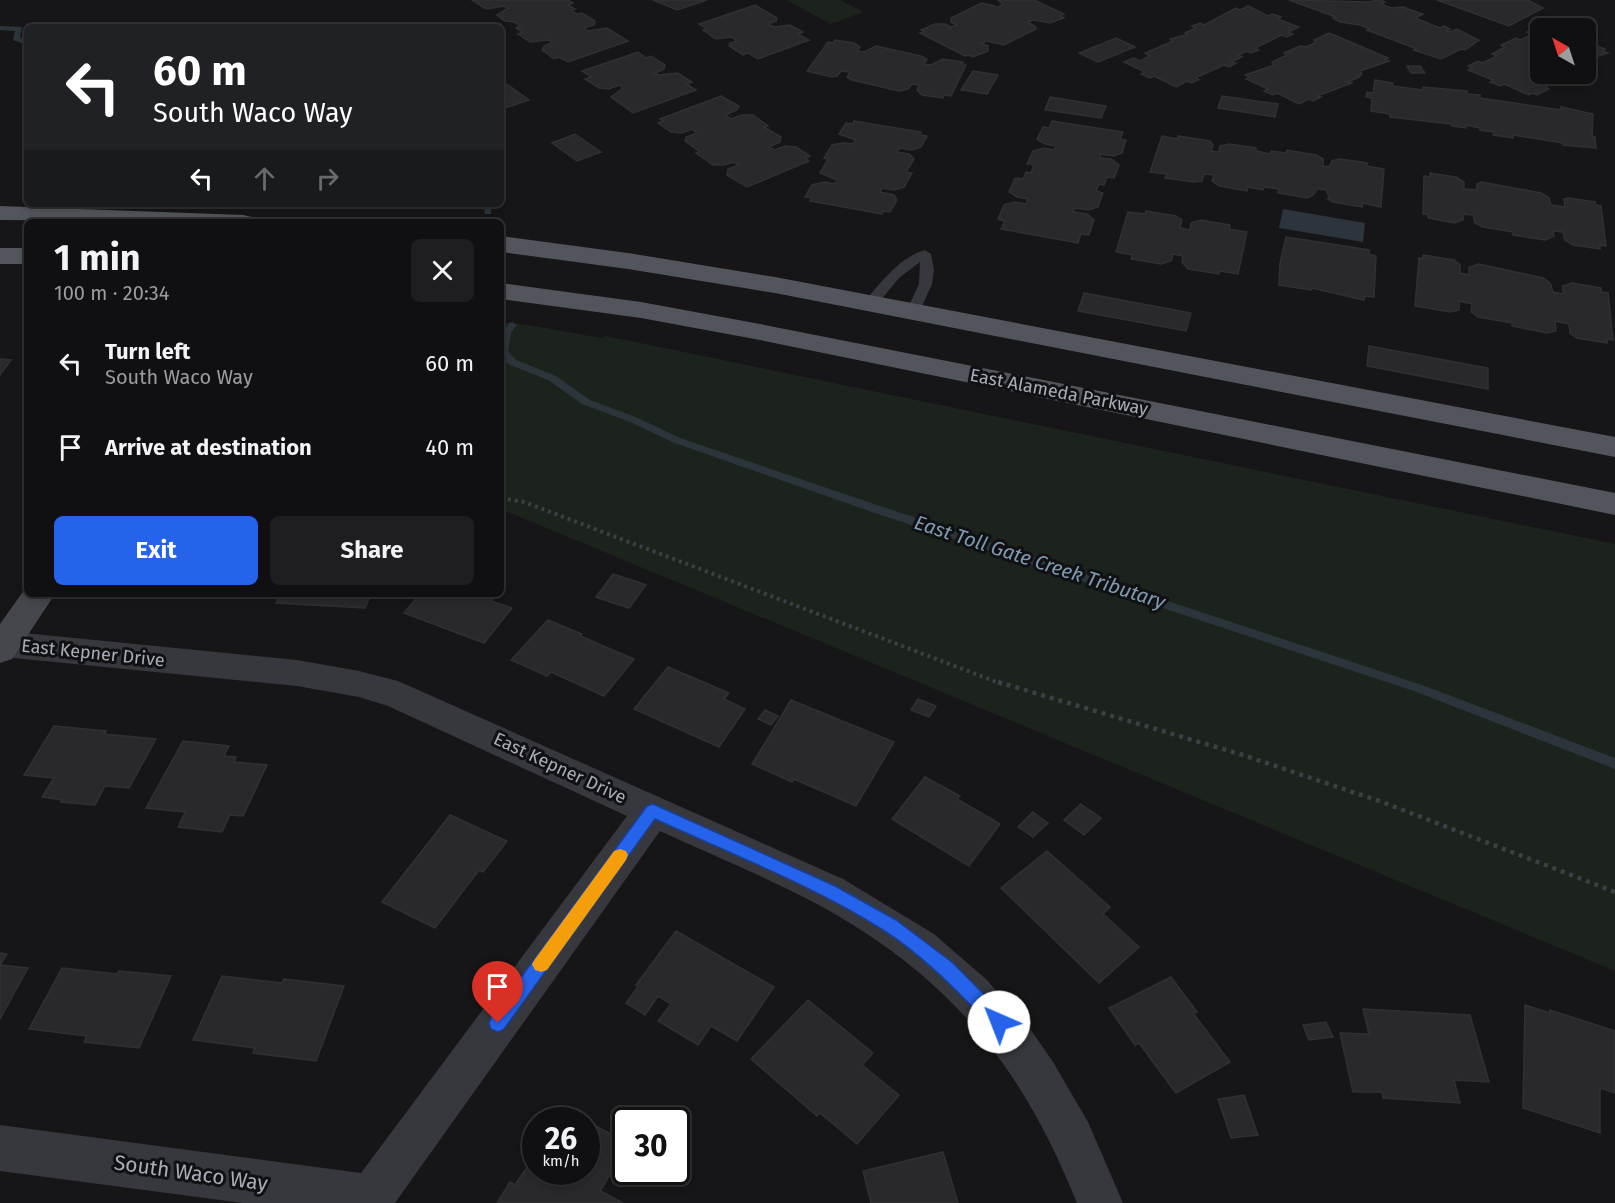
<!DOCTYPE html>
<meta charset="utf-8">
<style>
body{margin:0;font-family:"Fira Sans",sans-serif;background:#1e1e20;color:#f1f3f6;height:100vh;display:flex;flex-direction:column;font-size:22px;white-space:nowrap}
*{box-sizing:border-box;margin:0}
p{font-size:20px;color:#9c9d9f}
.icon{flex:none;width:33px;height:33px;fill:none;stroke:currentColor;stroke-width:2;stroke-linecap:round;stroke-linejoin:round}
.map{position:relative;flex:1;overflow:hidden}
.panel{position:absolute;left:24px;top:219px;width:480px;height:378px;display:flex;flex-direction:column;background:#101012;border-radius:9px;box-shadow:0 3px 9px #0003,0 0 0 2px #303032}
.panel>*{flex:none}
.banner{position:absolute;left:24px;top:24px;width:480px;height:183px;border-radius:9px;box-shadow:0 3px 9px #0003,0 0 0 2px #303032;background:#202124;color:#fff;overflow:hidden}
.needle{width:39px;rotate:321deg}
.buttons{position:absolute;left:1530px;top:18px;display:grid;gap:12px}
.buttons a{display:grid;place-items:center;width:66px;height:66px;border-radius:9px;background:#101012;box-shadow:0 3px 9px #0003,0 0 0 2px #303032;font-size:30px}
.speed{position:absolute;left:522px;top:1107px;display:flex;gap:12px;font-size:30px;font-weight:700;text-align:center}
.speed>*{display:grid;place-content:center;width:78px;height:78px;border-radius:50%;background:#101012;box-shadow:0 3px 9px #0003,0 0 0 2px #303032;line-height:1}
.speed small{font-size:15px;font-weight:400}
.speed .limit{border:3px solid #111;border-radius:9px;background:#fff;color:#111}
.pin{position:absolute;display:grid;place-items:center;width:51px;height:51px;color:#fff;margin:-62px -26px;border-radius:50% 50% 50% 0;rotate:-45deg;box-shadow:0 0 6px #0007}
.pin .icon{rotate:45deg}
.me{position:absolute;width:66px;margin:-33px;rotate:316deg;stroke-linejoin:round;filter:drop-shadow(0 0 4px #0008)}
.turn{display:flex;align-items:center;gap:21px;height:126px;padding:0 30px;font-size:27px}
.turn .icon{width:78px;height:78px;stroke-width:2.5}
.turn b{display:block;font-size:42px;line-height:51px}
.lanes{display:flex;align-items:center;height:57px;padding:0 30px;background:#0003;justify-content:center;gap:30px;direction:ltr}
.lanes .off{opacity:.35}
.round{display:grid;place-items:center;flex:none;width:63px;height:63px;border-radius:9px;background:#1e1e20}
.overview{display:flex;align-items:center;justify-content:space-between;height:102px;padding:0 30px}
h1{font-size:36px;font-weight:700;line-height:45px}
.action{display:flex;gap:12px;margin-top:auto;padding:12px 30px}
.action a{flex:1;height:69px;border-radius:9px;background:#2563eb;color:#fff;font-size:24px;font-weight:700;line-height:69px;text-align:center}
.action a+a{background:#1e1e20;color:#f1f3f6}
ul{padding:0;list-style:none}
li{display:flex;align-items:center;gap:18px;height:84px;padding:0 30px}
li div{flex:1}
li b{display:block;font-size:22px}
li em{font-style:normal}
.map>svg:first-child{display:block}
</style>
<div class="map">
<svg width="1615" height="1203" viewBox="0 0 1615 1203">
<rect width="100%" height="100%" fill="#161618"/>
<g fill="#1c231d">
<path d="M786,0H840L863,12L831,24Z"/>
<path d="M501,322C536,325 569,333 603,338L606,336L1615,544V971L508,512L501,511Z"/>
</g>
<path fill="#2c353c" d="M1283,209L1365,223L1363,242L1279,228Z"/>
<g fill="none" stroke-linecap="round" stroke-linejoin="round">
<g fill="#2c353c" fill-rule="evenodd">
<path d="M0,26L22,27L20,37L27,40V45L13,40L15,31L0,30Z"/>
<path d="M483,204H491V214H485Z"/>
<path d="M512,322L517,325L511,333L508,351L516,360L556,376L590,400L638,418L680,438L880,506L1422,685L1615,758V769L1414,691L872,512L672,442L630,422L582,404L548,380L508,364L501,355V334L509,323Z"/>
</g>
</g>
<g fill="#29292c" stroke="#303034" stroke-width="1.5">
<path d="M472,0H568L573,3L568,5L575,9L571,10L577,14L582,13L595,21L594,25L584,28L588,31L607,28L628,41L568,62L559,57L554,59L542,50L544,46L553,42L549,40L530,42L518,34L523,32L516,28L520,26L514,22L505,21L497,15L508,8L504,6L486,9Z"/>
<path d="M653,0H707L677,10Z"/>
<path d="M998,0H1034L1064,14L1060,16L1064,18L1050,23L1034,20L1027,22L1035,26L1036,29L1004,45L987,41L981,43L988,46V51L973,57L969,55L965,56L920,33L924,32L921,30L935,24H945L951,27L957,25L951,22V18L982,3L998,7L1003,5Z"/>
<path d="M1289,0L1368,2L1380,0L1385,2L1381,4L1392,8L1403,7L1423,14L1415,18L1440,28L1444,26L1450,29L1446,30L1450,32L1457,29L1479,40L1465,50L1461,49L1441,59L1414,50L1417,49L1367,30L1370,29L1360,25L1340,22L1333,18L1336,17Z"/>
<path d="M1437,0H1528L1543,8L1509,26Z"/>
<path d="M755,5L777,18L776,21L768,24L774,27L790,25L803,32L798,34L809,40L758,59L748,53L743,55L729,46L730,43L737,41L731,37L716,39L703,30L707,29L699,24Z"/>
<path d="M1248,6L1268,16L1273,14L1281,17L1278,19L1299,27L1288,32L1293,34L1287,37L1282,35L1255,48L1259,50L1251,53L1247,51L1238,55L1242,57L1231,62L1236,63L1229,67L1224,65L1195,78L1199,80L1191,83L1187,81L1176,87L1154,76L1150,78L1141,74L1145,72L1124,62L1134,58L1140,61L1150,56L1145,53L1173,41L1170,39L1189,34L1185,33L1196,28L1192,26L1200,23L1204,25L1236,8L1240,10Z"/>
<path d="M1541,25L1551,28H1540V74L1577,75L1561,82L1557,80L1545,87L1549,89L1537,95L1532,93L1529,95L1504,84L1501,86L1490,82L1493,80L1468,70L1472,68L1468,66L1478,61L1482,63L1497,56L1492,54L1505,47L1501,45L1516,38L1520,40L1533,34L1527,32Z"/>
<path d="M1329,33L1388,58L1385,59L1389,61L1360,71L1362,74L1359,77L1348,82L1352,83L1317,96L1321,97L1313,101L1309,99L1299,104L1277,93L1273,95L1264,91L1268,89L1246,79L1249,77L1245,75L1274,65L1272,62L1287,55L1284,53L1300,46L1306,47L1315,43L1314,40Z"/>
<path d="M1116,38L1135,47L1098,62L1079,53Z"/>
<path d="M835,40L854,43L860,47L857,51L864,52L876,46L921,56L927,59L924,64L931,65L943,59L963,62L962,64L966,65L951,96L944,95L943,98L922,95L917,90L919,85L912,84L908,89L899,91L852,80L847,77L850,72L841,71L837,76L832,77L807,71L828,42L833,43Z"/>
<path d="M1586,42L1605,49L1602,51L1608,53L1586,60Z"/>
<path d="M638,52L646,58L651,56L665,65L664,69L655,73L659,75L678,73L692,82L687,84L696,90L633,113L611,97L623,88L619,85L609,89L599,88L585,79L591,77L582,71Z"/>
<path d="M1407,66H1420L1425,73H1411Z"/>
<path d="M973,71L998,75L987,94L961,90Z"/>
<path d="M501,80L529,100L505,108L501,105Z"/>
<path d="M1375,80L1393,83L1392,86L1422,90L1423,87L1467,91V94L1480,95V98L1561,110V107L1593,114L1592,137H1595L1596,148L1563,145V143L1513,135V138L1493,135L1494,132L1480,130V128L1466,125V128L1452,126L1451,124L1390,117V114L1371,111L1372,98L1366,97L1367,92L1373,93Z"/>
<path d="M721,96L739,106L737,110L725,115L731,119L742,115H753L768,126L764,127L781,137L780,142L769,147L775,150L785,146L796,147L810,156L805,158L809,161L747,187L727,175L728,169L739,165L733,162L724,165H713L696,153L700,152L685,141L686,137L697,133L692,129L682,133L671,132L658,123L663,121L660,119Z"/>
<path d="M1222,96L1278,104L1275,117L1218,108Z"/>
<path d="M1050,97L1106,106L1101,118L1045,110Z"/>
<path d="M854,121L921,132L920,135L927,136L921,147L912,150L899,148L897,152L909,154L914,159L906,172L912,173L904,187L894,190L882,188L880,192L894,195L897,200L890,212L884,211L882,214L810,201L812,198L805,197L812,185L824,182L835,184L837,180L820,173L828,159L824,158L832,145L843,143L853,144L856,140L839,134L846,123L853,124Z"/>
<path d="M1052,121L1123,132L1120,139L1126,140L1122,153L1113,156L1101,154L1100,158L1111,159L1119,165L1114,178L1107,177L1104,185L1099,184L1096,191L1103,193L1098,207L1088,210L1075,208L1073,212L1087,214L1094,220L1089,235L1081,234L1078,243L1001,229L1005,221L998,219L1004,205L1015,202L1026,204L1028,199L1017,197L1009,192L1015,178L1023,179L1026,172L1031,173L1034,165L1027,164L1033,151L1043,148L1054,150L1056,146L1045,144L1037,139L1043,127L1049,128Z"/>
<path d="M575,134L601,152L577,161L552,143Z"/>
<path d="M1162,136L1178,139V136L1210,141L1213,145L1211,151L1219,152L1220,146L1229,144L1256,148V151L1270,154L1271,151L1286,153L1287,150L1316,155L1323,159V166L1329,167L1332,161L1340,159L1367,163V166L1384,169L1381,207L1363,203L1362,207L1333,202L1328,199H1330L1326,190L1317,189L1313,195L1307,198L1278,193L1279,189L1264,187L1263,190L1248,187L1247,191L1219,186L1212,181L1214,175L1204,174L1202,181L1194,182L1165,178L1167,174L1150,172Z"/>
<path d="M1430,173L1456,177L1464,182V189L1477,190V184L1482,182L1541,193L1549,198L1551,205L1565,207L1564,199L1569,198L1595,202L1596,205L1601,206L1606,246L1600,245V249L1573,245L1565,240L1563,232L1553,231L1554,236L1545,240L1513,235V232L1483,227L1475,223L1473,215L1464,214L1463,220L1454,223L1428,218V214H1423L1424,176L1430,177Z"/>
<path d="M1146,211L1176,216L1182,220L1180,228L1190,230L1191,223L1201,220L1230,225L1229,229L1247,232L1238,274L1220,271L1219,274L1188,269L1182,262L1183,256L1173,254L1171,261L1161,264L1131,259L1133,255L1116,252L1128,212L1145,214Z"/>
<path d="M1286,237L1369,250V254L1376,256L1374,297L1365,296L1364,300L1312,288L1311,290L1279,285L1280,263Z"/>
<path d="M1423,255L1454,260L1460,265V273L1469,275V267L1479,264L1543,278L1550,283L1553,292L1563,294V286L1572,283L1601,288V292L1608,293L1613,340L1607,339V343L1577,338L1570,333L1569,324L1555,321L1556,331L1547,333L1512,326V323L1478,317L1471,312L1472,304L1459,301V310L1450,312L1415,306L1419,258L1422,259Z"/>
<path d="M1084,293L1191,313L1186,331L1078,311Z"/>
<path d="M1369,346L1488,368V389L1367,366Z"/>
<path d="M0,359L11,360L0,375Z"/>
<path d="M613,574L646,585L629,608L596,597Z"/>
<path d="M281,594H371L365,608L276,603Z"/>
<path d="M420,594H486L495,597L491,601L512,608L484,643L404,613Z"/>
<path d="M548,620L582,634L580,636L634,659L604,696L551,672L547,676L511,660Z"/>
<path d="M668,667L729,693L724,699L745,709L719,747L634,709Z"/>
<path d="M918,699L936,706L929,717L911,710Z"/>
<path d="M791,700L894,742L856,806L794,779L792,782L752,764Z"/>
<path d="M765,710L778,716L771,725L758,719Z"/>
<path d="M54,726L106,731L104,734L156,739L129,788L105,786L95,805L61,802L62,800L42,797L54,778L24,775Z"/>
<path d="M183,741L229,746L224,756L236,757L234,762L267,765L243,816L230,815L222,832L178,827L185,812L146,808Z"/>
<path d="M925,777L960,796L957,799L1000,824L969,866L892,819Z"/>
<path d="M1081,804L1101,818L1084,835L1064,820Z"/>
<path d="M1033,812L1048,823L1033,837L1018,827Z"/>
<path d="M450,815L507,841L483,872L479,870L435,928L382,902Z"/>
<path d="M1047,851L1110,907L1103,914L1139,947L1099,983L1001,888Z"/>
<path d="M676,931L774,987L737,1041L711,1026L698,1045L658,1021L671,1004L658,996L645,1015L626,1003L638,987L636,985Z"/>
<path d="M0,953L7,954L0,965L28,968L0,1019Z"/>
<path d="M62,968L117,974L119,971L171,976L139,1048L84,1042L87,1036L29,1029Z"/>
<path d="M222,976L282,983L284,979L344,986L316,1061L253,1053L255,1048L193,1040Z"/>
<path d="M1171,977L1197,1012L1193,1013L1230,1062L1176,1093L1139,1043L1135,1045L1109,1008Z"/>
<path d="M808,1000L873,1053L862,1065L899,1095L857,1144L820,1113L817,1116L751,1059Z"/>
<path d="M1525,1005L1550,1013V1010L1615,1031V1093L1600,1088V1133L1523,1108Z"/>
<path d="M1363,1009L1470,1015L1489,1082L1454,1080L1460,1103L1383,1098L1382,1092H1353L1340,1033L1369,1034Z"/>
<path d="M1326,1022L1333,1037L1309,1040L1303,1025Z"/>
<path d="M1244,1095L1258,1135L1231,1138L1218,1099Z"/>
<path d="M565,1109L586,1120H557Z"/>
<path d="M586,1121L626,1142V1148L600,1191L623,1203H497L510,1182L515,1185L536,1154V1172H586Z"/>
<path d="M943,1152L958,1203H871L863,1171Z"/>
</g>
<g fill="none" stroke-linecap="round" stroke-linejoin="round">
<path stroke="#3d3f44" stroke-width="4" stroke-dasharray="3 4" stroke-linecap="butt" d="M501,498L524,502L1002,684"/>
<path stroke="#3d3f44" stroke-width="4.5" stroke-dasharray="4 5" stroke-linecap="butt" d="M998,682L1243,755L1385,803L1615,892"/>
<path fill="#37383d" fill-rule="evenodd" d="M925,250L931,254L934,270L932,284L918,315H908L906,312L919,284L920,262L899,278L875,307H865L863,304L865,301C881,282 900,257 925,250Z"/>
<path fill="#37383d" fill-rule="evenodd" d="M4,631L297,660L359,671L398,681L843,879L934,934L987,980L1033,1033L1053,1062L1088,1122L1123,1203H1077C1021,1064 949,976 817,904C766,877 712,855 660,831L395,1203H243L0,1171V1125L361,1173L627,816L388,706L359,697L297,686L4,657L0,656V632Z"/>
<path fill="#45474d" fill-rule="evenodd" d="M27,586V594H55L12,659L0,663V624Z"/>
<g fill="#53555c" fill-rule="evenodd">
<path d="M0,206L243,215L252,217L255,222L0,220Z"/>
<path d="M501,236L628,253L775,277L1615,437V457L775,293L628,269L501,252Z"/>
<rect x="0" y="248" width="27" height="16"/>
<path d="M501,283L641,302L760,324L1615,493V515L760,340L641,318L501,299Z"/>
</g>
</g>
<path fill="#2563eb" stroke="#184099" stroke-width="1.5" d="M653,804L835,886L896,920L953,963L1005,1016L1007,1022L1005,1027L999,1030L992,1027C958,992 924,956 883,930C812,885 731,854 655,819L504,1029L498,1032L491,1029L489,1023L491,1018L647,806Z"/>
<path fill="#f59e0b" d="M620,849L626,851L628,855L626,860L547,970L541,972L535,970L532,964L535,959L614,851Z"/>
<g text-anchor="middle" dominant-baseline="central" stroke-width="6" stroke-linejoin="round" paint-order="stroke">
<g font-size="18" fill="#a8adb8" stroke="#111113">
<text transform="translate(1059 392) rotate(11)">East Alameda Parkway</text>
<text transform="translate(93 653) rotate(6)">East Kepner Drive</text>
<text transform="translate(560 768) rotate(25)">East Kepner Drive</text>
</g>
<g font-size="20" font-style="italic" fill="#7f9bb3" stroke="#111113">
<text transform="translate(1040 562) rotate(18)">East Toll Gate Creek Tributary</text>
</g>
<g font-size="21" fill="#a8adb8" stroke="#111113">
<text transform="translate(191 1173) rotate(8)">South Waco Way</text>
</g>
</g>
</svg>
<div class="buttons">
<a><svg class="needle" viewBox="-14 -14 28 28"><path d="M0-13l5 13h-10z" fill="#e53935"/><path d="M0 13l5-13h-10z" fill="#9c9d9f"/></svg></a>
</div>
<div class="speed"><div>26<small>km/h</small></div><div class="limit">30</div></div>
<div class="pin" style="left:498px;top:1023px;background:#d93025"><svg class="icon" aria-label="arrive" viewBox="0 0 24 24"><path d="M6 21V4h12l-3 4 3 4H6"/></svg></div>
<svg class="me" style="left:999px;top:1022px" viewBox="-20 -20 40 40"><circle r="19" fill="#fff"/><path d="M0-13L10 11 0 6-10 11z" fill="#2563eb"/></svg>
<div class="banner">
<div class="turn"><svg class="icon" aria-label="left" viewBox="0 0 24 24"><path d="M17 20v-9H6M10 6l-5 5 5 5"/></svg><div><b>60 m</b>South Waco Way</div></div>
<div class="lanes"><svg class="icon" aria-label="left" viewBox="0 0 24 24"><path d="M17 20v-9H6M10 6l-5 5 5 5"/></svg><svg class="icon off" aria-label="ahead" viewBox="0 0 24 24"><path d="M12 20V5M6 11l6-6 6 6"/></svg><svg class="icon off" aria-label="right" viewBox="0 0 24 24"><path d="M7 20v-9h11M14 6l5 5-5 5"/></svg></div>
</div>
<section class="panel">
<div class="overview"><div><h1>1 min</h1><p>100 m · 20:34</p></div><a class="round"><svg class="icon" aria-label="close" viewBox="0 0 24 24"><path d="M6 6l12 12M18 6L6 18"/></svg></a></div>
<ul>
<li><svg class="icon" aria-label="left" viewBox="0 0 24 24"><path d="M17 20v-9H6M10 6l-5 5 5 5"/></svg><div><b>Turn left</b><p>South Waco Way</p></div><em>60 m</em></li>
<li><svg class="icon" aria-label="arrive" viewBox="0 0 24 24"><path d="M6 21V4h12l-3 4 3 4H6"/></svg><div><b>Arrive at destination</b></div><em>40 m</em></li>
</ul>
<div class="action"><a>Exit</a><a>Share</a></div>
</section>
</div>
